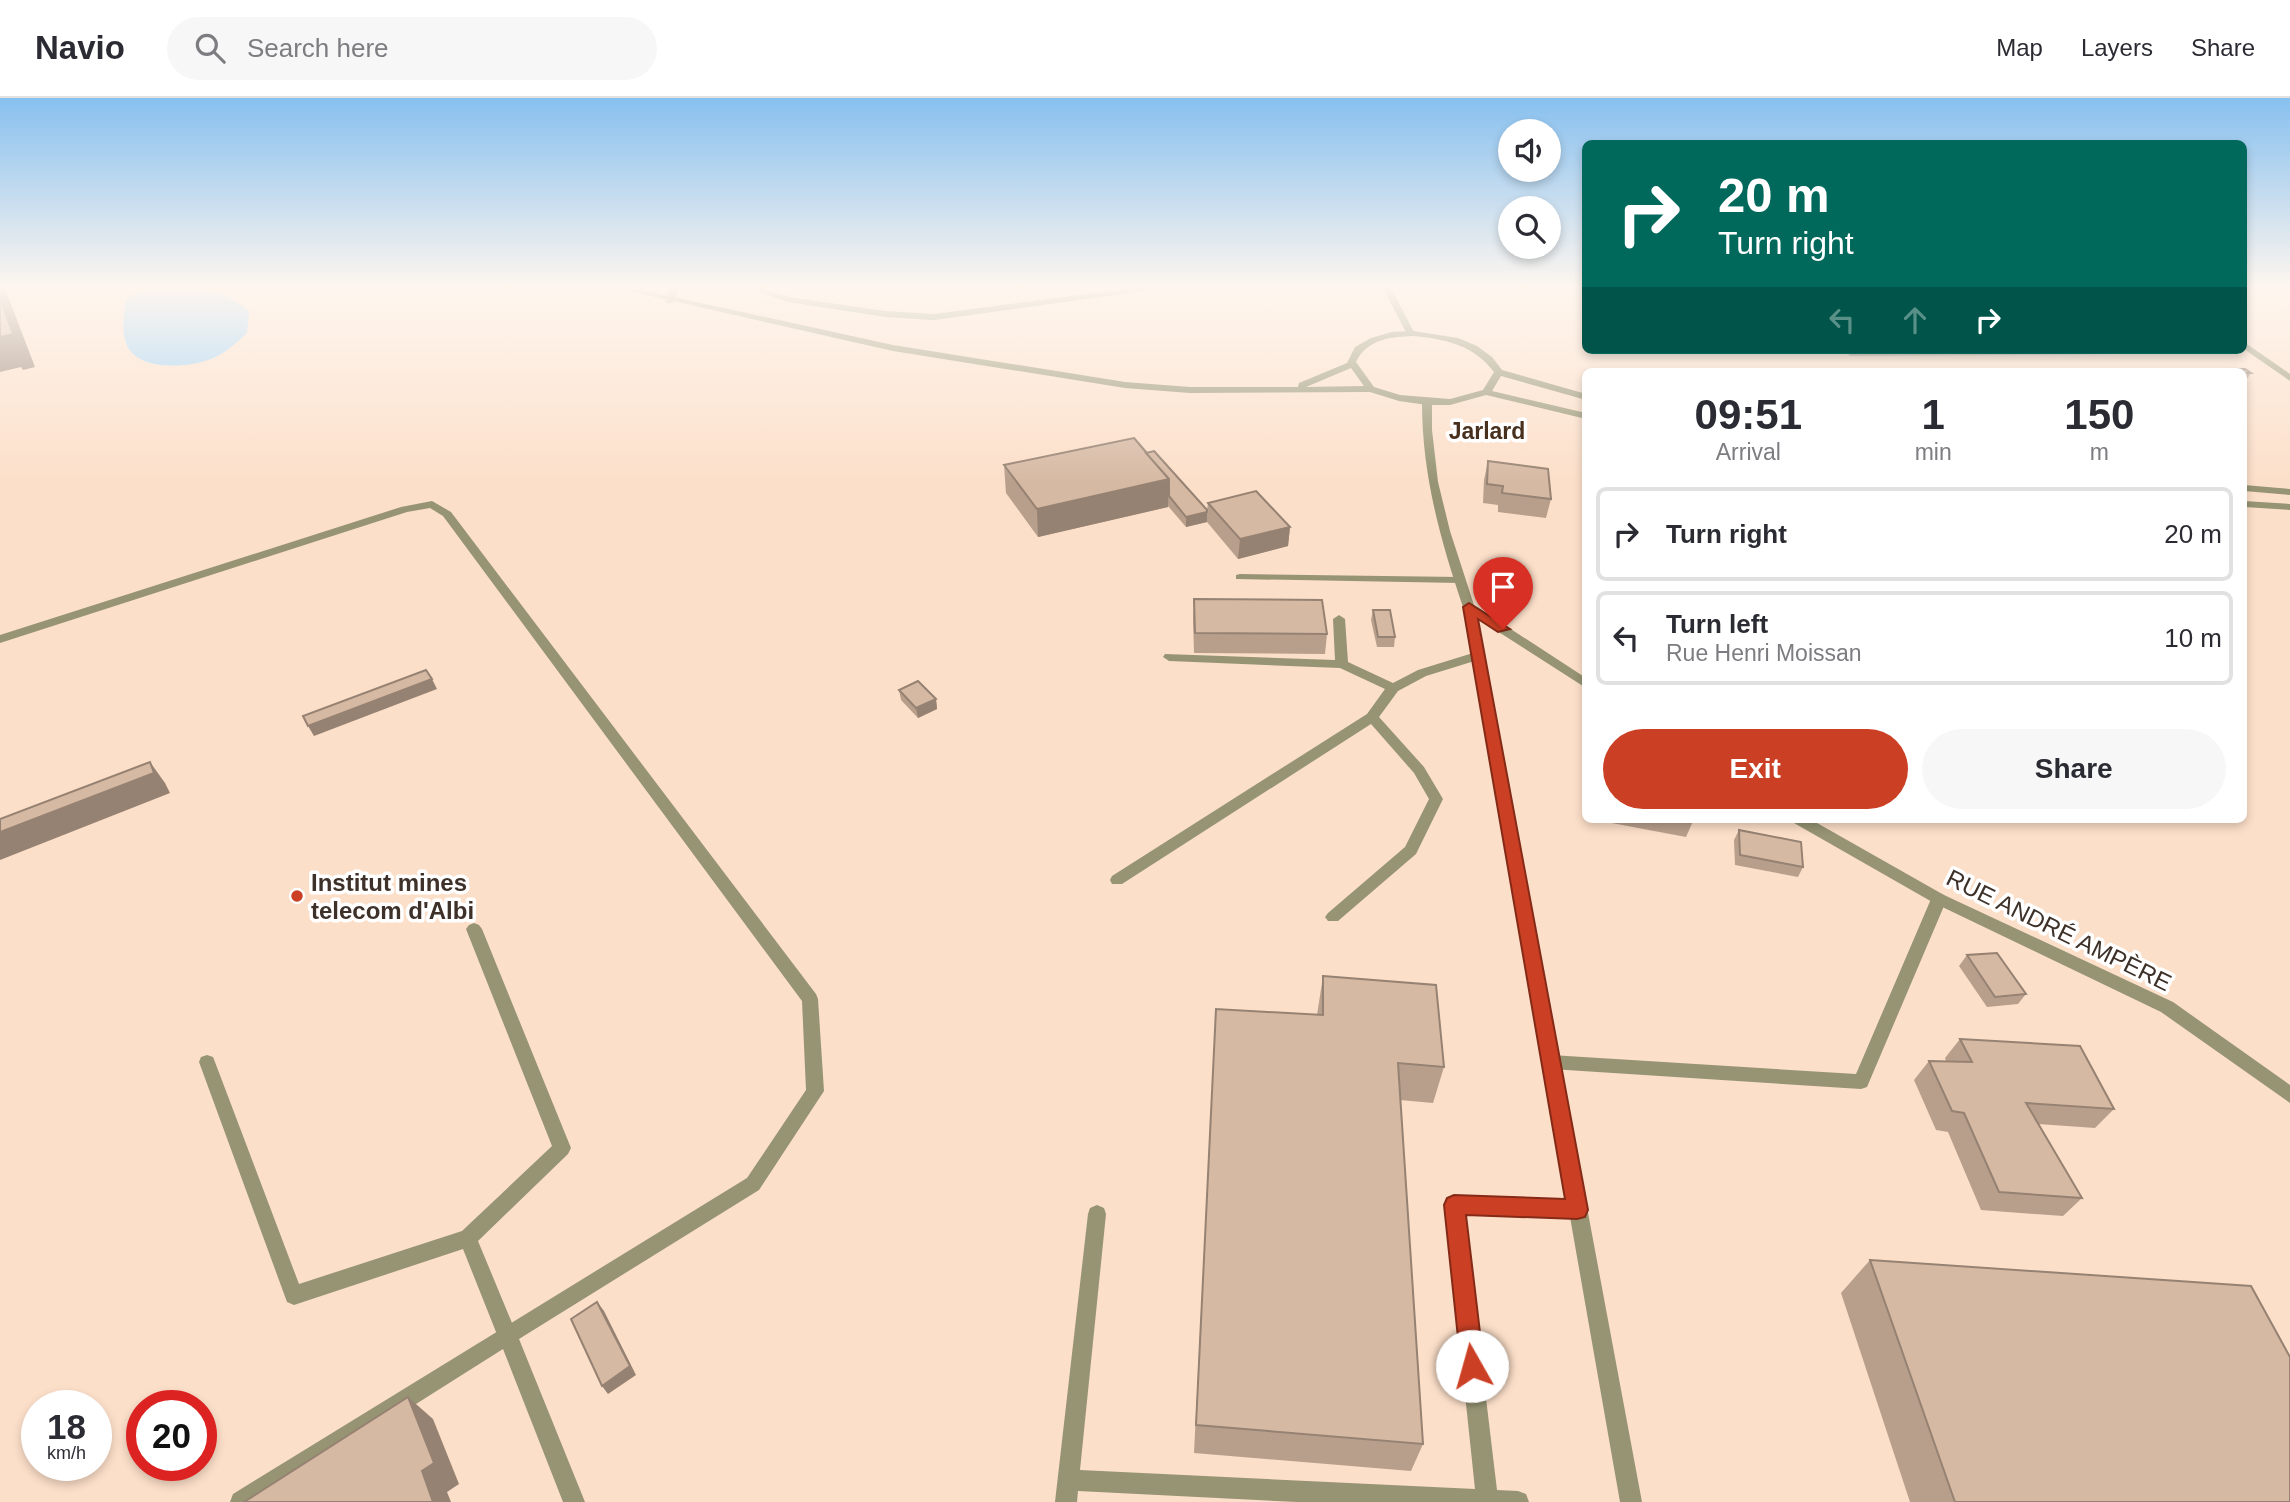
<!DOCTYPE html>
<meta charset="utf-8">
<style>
body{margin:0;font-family:Arial,sans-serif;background:#f7f7f7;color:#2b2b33;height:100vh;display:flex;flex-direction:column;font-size:26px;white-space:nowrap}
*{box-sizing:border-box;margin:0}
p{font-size:23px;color:#7c7c81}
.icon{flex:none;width:38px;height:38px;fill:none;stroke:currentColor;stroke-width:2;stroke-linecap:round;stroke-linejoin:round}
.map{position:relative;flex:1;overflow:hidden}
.panel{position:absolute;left:1582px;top:270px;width:665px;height:455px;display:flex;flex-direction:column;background:#fff;border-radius:10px;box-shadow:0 4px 10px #0003}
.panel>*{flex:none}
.hud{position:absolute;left:1582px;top:42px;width:665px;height:214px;border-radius:10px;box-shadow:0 4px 10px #0003;background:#00695c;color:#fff;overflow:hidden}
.tools{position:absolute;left:1498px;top:21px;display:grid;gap:14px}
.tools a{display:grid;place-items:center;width:63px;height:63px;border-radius:50%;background:#fff;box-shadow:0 4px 10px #0003;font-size:35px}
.speed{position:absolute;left:21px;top:1292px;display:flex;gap:14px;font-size:35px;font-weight:700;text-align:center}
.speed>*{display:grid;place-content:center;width:91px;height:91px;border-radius:50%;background:#fff;box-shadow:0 4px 10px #0003;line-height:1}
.speed small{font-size:18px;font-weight:400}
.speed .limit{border:10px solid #d22;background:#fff;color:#111}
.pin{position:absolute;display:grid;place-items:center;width:60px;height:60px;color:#fff;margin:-72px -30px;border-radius:50% 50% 50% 0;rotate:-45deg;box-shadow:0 0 7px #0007}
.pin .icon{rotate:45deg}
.me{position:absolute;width:77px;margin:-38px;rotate:353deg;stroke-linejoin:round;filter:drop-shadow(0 0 5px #0008)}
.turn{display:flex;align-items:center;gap:24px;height:147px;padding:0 21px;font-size:32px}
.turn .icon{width:91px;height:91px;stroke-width:2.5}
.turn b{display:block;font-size:49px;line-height:60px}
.lanes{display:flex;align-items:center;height:66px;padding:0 21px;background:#0003;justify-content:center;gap:35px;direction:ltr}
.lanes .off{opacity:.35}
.eta{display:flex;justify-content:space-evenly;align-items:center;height:119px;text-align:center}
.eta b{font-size:42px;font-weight:700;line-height:49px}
.cta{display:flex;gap:14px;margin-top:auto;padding:14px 21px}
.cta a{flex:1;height:80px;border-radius:42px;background:#cb4024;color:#fff;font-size:28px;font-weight:700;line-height:80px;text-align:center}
.cta a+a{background:#f7f7f7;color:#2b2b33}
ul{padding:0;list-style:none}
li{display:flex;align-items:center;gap:21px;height:94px;margin:0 14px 10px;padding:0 7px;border:4px solid #e1e1e2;border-radius:10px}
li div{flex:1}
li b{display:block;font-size:26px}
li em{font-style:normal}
header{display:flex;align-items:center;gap:42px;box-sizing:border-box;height:98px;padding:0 35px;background:#fff;border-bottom:2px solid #e1e1e2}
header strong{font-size:33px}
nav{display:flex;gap:38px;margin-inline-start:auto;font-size:24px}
.search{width:490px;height:63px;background:#f7f7f7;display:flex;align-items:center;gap:18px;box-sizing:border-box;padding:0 24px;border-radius:38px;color:#7c7c81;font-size:26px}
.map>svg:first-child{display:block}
</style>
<header>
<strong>Navio</strong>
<div class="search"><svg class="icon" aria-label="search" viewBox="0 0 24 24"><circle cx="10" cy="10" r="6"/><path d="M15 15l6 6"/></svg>Search here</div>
<nav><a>Map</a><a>Layers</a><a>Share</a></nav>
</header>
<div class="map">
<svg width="2290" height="1404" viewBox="0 0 2290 1404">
<rect width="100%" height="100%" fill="#fceadc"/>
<path fill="#fcdfc9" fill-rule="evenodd" d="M0,188H1585L1586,252H2244V188H2290V1404H0ZM1586,273H2244V721H1586ZM37,1307H96V1367H37ZM142,1307H201V1367H142Z"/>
<path fill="#97d1fa" d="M150,188C186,188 221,188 249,213L247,235C238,244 224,256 211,261C188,270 136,274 126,245C121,231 124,215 126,201Z"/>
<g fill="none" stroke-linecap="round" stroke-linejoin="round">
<g fill="#969473" fill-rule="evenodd">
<path d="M672,188H680L672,205H666L665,203Z"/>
<path d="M742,188H755L789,199L885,213L934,216L1147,188H1171L1167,190L934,222L885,219L788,204Z"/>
<path d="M2244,244L2290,276V283L2244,251Z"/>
<path d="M1240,476L1460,479L1466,482L1460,485L1236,481V477Z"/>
<path d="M1339,517L1345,521L1348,564L1393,585L1418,572L1473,555H1481L1483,558L1481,561L1426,578L1398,593L1379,619L1424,669L1443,701L1416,756L1338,823H1328L1325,819L1328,815L1405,749L1429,701L1414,675L1371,626L1122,786H1112L1110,782L1112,778L1367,616L1385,591L1340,570L1169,563L1163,559L1165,556L1335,562L1333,521Z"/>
<path d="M1939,795L1944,797L1947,801L1867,989L1861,991L1551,971L1545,969L1543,964L1545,959L1551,957L1856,976L1931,801L1934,797Z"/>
<path d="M474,825L479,827L482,831L571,1050L568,1056L478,1143L517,1237L514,1244L507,1247L500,1244L463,1151L294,1207L287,1204L199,964L201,959L207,957L213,959L215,964L299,1186L462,1133L552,1048L466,831L469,827Z"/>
<path d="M1454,1098L1577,1103L1584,1106L1586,1112L1584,1118L1577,1121L1464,1116L1497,1392L1518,1393L1526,1396L1529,1404H1297L1078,1393L1077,1404H1055L1088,1116L1090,1110L1097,1107L1104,1110L1106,1116L1080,1372L1475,1391L1445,1107L1447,1101Z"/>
</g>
<g fill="#969473" fill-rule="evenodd">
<path d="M1382,188H1390L1415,236L1414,238L1407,236Z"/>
<path d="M1427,301L1432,304V332L1438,384L1450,433L1474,507L1586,580V590L1477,520L1642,1404H1620L1463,509C1440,441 1422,376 1422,304Z"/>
<path d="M432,403L451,414L816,896L818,901L824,993L759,1092L519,1241L585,1404H563L503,1251L261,1404H230L233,1396L747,1080L806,992L802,903L443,418L430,410L407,414L0,545V537L401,409Z"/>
<path d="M1792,721H1810L1944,797L2173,904L2290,987V1005L2161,914L1934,805L1794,725Z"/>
</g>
<g fill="#969473" fill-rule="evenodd">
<path d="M607,188H623L893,247L1125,284L1190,289H1298L1299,285L1347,265L1355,249L1371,240L1392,234L1413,233L1458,240L1477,248L1492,259L1502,272L1586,296V302L1501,278L1492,293L1586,315V321L1486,297L1450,307H1427L1399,303L1370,294L1190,295L1125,290L893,253ZM1413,238C1445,241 1474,247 1494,274L1483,292L1450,301L1400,297L1374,289L1356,264C1367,241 1390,239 1413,238ZM1351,270L1364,288L1306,289Z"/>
<path d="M2244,387L2290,391V397L2244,393Z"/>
<path d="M2244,403L2290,406V412L2244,409Z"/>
</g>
</g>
<g fill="#b89f8c">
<path d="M1844,252H2127L2125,256L1850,258Z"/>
<path d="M2230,271H2245L2251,275L2245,284H2244V273H2228Z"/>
<path d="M1146,355L1207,412L1208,405L1290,429L1288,448L1238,461L1207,424L1186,429L1168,408V409L1038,439L1006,395L1004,367Z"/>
<path d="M1488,363L1551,401L1546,420L1498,414V407L1483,405L1484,382Z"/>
<path d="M1194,501L1327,536L1325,556L1194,555L1193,521Z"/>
<path d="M1373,512L1395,539L1394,549H1377L1371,522Z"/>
<path d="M899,592L936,601L937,611L918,620L901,602Z"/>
<path d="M1601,721H1694L1686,739L1601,723Z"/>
<path d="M1739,732L1803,769L1798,779L1735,767L1734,742Z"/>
<path d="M1967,857L2026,896L2018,906L1987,909L1959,868Z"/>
<path d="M1323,878L1444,969L1433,1005L1400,1002L1423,1346L1411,1373L1194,1355L1216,911L1317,917Z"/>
<path d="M1960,941L2114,1011L2095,1030L2038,1026L2082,1100L2063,1118L1981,1112L1948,1034L1936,1032L1914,982L1929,963H1946L1945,960Z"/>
<path d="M1870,1162L2290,1404H1910L1841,1195Z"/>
</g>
<g fill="#968272">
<path d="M0,188H4L35,269L23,272L21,269L0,274Z"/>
<path d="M1169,381L1168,409L1038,439L1037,411Z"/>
<path d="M1207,414V424L1186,429V419Z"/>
<path d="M1290,429L1288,448L1238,461L1240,441Z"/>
<path d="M432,581L437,591L314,638L308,628Z"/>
<path d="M936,601L937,611L918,620L916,610Z"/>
<path d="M150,664L165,685L170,695L0,762V734Z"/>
<path d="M597,1204L604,1213L636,1277L608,1296L602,1288Z"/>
<path d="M408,1299L433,1321L459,1386L447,1394L451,1404H433L422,1373Z"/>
</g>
<g fill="#d6b9a3" stroke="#968272" stroke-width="2">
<path d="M0,200L13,236L1,239L0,237Z"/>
<path d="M2230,271H2245L2251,275H2244V273H2232Z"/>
<path d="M1134,340L1169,381L1037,411L1004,367Z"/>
<path d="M1154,353L1207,412V414L1186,419L1169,398V381L1146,355Z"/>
<path d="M1488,363L1548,371L1551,401L1502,395L1503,388L1487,386Z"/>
<path d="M1256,393L1290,429L1240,441L1208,405Z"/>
<path d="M1194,501L1322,502L1327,536L1195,535Z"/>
<path d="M1373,512H1390L1395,539H1378Z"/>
<path d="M426,572L432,581L308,628L303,618Z"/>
<path d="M918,583L936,601L916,610L899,592Z"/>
<path d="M150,664L154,675L0,734V721Z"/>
<path d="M1739,732L1801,744L1803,769L1740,757Z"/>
<path d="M1997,855L2026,896L1995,899L1967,857Z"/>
<path d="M1323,878L1436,887L1444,969L1398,965L1423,1346L1196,1327L1216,911L1323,917Z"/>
<path d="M1960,941L2080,948L2114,1011L2026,1005L2082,1100L1999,1094L1964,1015L1952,1013L1929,963L1972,964Z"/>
<path d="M1870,1162L2251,1188L2290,1259V1404H1955Z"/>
<path d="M597,1204L630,1268L602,1288L571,1221Z"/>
<path d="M408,1299L434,1365L422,1373L433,1404H244Z"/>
</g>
<linearGradient id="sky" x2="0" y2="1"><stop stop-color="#87c0ef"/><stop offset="0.49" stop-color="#fef6ef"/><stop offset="1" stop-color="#fef6ef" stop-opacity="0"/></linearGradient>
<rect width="2290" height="385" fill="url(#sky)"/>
<path fill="#cb4024" stroke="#842a17" stroke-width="2" d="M1469,505L1510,531L1498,534L1478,521L1588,1112L1585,1119L1577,1121L1466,1117L1484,1268L1480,1276L1472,1280L1464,1276L1461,1268L1444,1107L1447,1100L1454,1097L1565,1101L1463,509Z"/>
<circle fill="#cb4024" stroke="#fff" stroke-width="2.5" cx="297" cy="798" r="7"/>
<g text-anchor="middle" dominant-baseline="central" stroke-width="7" stroke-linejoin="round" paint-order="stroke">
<g font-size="23" font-weight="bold" fill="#47301e" stroke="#fff">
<text x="1487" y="333">Jarlard</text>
</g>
<g font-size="24" font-weight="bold" fill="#3d3129" stroke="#fff" text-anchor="start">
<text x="311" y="784">Institut mines<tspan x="311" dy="28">telecom d'Albi</tspan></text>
</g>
<g font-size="24" fill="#3d3129" stroke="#fff">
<text transform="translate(2059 832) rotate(26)">RUE ANDRÉ AMPÈRE</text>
</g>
</g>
</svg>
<div class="tools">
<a><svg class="icon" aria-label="sound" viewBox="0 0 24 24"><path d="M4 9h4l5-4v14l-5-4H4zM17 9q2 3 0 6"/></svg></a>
<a><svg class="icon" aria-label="search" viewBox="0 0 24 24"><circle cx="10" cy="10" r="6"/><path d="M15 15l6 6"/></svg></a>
</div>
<div class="speed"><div>18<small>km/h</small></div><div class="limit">20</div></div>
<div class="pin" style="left:1503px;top:531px;background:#d93025"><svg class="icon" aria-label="arrive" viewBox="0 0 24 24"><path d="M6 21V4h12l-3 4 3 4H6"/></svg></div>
<svg class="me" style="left:1472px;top:1268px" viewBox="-20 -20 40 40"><circle r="19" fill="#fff"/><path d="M0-13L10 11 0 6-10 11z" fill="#cb4024"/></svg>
<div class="hud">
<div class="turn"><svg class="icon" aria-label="right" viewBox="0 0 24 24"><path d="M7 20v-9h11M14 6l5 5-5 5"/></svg><div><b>20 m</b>Turn right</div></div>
<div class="lanes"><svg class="icon off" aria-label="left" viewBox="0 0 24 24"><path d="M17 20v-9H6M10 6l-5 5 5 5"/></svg><svg class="icon off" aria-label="ahead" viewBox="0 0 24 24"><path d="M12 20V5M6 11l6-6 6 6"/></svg><svg class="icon" aria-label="right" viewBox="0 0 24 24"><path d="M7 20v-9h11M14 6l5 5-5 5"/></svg></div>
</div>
<section class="panel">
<div class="eta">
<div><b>09:51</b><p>Arrival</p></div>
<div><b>1</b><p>min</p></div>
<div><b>150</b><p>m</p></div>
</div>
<ul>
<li><svg class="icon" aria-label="right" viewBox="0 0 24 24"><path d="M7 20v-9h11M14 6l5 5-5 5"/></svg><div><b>Turn right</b></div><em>20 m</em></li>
<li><svg class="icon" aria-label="left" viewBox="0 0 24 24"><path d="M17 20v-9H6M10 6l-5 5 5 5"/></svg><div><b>Turn left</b><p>Rue Henri Moissan</p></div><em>10 m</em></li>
</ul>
<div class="cta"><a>Exit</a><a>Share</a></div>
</section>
</div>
